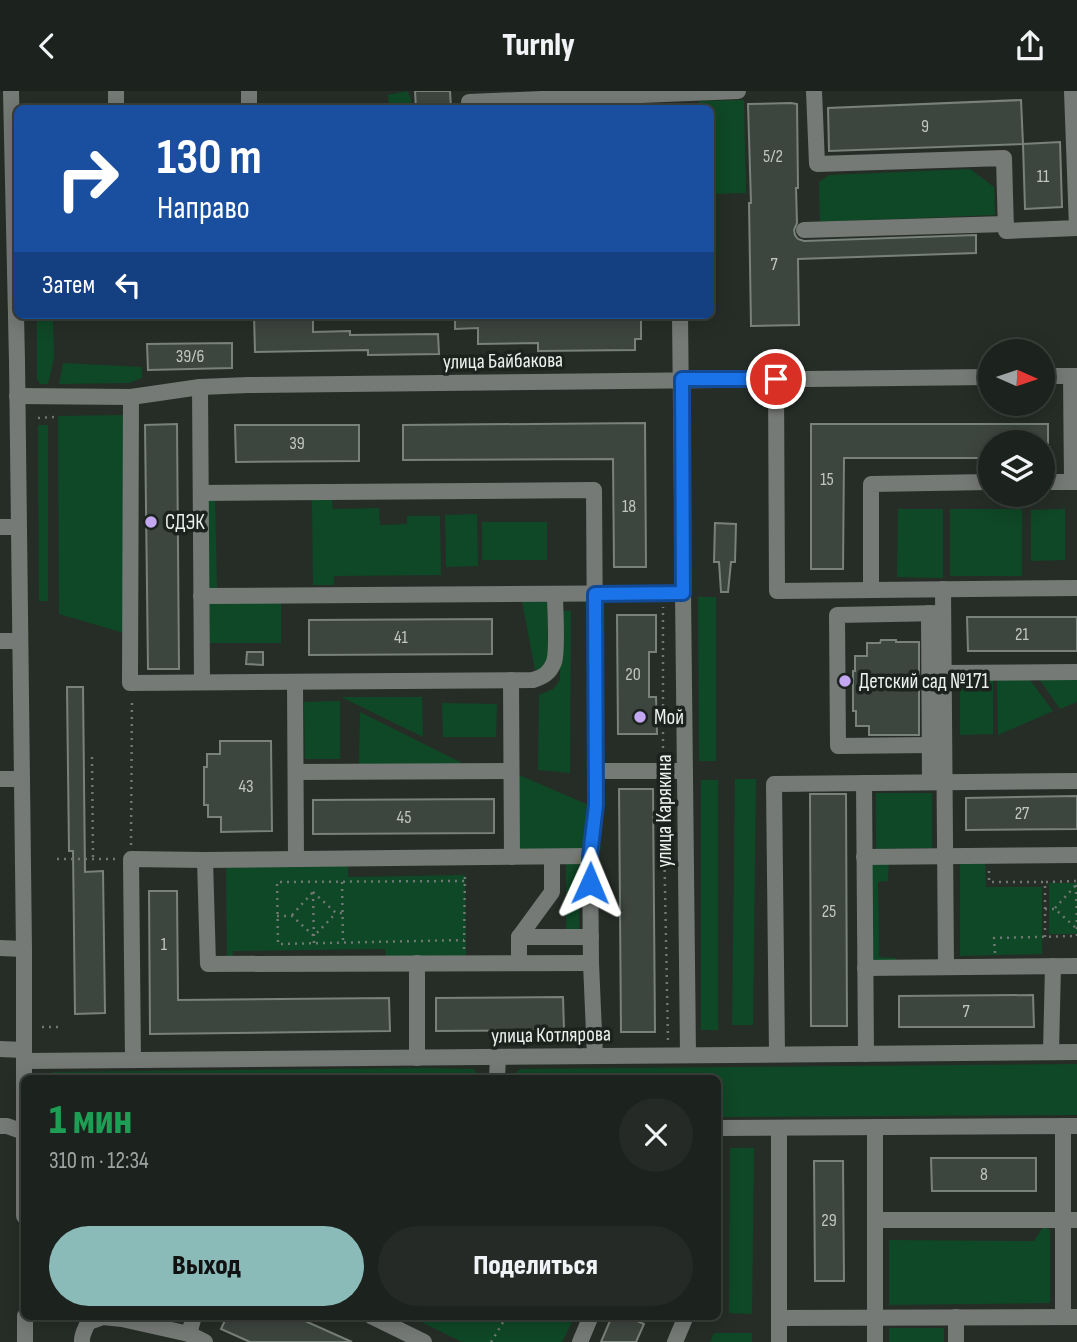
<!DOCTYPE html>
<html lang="ru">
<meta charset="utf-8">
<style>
body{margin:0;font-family:"Sofia Sans Condensed",sans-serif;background:#252a26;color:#f1f3f6;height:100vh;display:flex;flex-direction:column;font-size:26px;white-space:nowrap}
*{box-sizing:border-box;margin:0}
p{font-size:23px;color:#a0a4a4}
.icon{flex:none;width:38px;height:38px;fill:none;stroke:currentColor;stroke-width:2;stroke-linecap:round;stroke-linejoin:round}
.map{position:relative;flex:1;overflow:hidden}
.side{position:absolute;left:21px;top:984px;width:700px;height:245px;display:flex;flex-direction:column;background:#1c221d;border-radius:10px;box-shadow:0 4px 18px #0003,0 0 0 2px #3a3f3b}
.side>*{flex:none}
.hud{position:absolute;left:14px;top:14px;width:700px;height:214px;border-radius:10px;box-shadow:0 4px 18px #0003,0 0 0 2px #3a3f3b;background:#1a4fa0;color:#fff;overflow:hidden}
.needle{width:46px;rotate:93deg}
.buttons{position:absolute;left:978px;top:248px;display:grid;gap:14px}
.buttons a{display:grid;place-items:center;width:77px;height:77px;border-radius:50%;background:#1c221d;box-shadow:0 4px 18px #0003,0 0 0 2px #3a3f3b;font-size:35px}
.pin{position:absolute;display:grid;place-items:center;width:60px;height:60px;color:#fff;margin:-30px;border:4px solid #fff;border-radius:50%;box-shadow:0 2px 7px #0007}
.me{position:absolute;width:77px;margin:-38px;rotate:1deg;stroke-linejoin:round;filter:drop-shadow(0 0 5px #0008)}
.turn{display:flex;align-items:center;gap:24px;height:147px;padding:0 28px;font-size:32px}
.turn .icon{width:91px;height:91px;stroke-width:2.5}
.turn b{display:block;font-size:49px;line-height:60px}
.then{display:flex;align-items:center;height:66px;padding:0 28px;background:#0003;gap:14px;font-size:26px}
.round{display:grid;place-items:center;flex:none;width:74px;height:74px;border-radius:37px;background:#252a26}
.overview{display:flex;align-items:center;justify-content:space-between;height:119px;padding:0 28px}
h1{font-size:42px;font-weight:800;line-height:52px;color:#1e9e55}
.primary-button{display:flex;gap:14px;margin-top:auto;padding:14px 28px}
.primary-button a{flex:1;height:80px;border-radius:42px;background:#8bbbb9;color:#111;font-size:28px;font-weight:800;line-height:80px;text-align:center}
.primary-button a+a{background:#252a26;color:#f1f3f6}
header{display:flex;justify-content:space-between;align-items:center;height:91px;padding:0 28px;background:#1c221d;font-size:32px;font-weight:800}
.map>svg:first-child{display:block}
</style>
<header><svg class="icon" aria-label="back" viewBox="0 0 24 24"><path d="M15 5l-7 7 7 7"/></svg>Turnly<svg class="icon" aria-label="share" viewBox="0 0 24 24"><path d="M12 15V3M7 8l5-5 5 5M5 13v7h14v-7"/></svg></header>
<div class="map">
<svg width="1077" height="1251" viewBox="0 0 1077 1251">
<rect width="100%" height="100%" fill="#262d27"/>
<g fill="#0f4826">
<path d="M407,0L411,8L412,17H389L388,4Z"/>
<path d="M744,9L746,102L711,103L710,18L699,17V10Z"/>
<path d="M970,78L994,96L995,124L820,131L819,91L829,84Z"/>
<path d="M37,224H53L54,267L48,293H40L37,288Z"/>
<path d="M63,272L142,276V287L129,292L59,293Z"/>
<path d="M124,324V542L59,523L58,325Z"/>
<path d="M38,334H48V510H39Z"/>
<path d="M203,405H215L217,497H205Z"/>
<path d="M332,407L333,418L379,417L380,434L407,433V425H440L441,484L334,485V494H313L312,408Z"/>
<path d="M898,418H943V487L897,486Z"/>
<rect x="950" y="418" width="72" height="67"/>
<path d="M1065,418V469L1031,470V419Z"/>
<path d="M477,423L478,475L446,476L445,424Z"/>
<rect x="482" y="431" width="65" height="38"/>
<path d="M521,505H547L548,568L547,573L539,579H535Z"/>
<path d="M281,506V552H204L203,507Z"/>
<path d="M698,506H716V670H699Z"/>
<path d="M561,520H571L570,682L538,679L539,604L553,598L560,589Z"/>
<path d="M1077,587V611L1060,618L1039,588Z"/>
<path d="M960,589H993V643L960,644Z"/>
<path d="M997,589H1030L1053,620L998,644Z"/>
<path d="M341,606H422L423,646Z"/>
<path d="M340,610V668H305L304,611Z"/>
<path d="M442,612L497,613L496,646H443Z"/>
<path d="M360,621L468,675L359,677Z"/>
<path d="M512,681L591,715L592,755H602L601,758H512Z"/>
<path d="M735,688H756L753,934H732Z"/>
<rect x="701" y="689" width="17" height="250"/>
<path d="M876,702H932V757L876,758Z"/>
<path d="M960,765H985L986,796H1042V863L960,865Z"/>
<path d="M889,768L888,790L878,791L879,866L896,867V873H871L870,769Z"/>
<rect x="566" y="769" width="13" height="84"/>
<path d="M348,775V786L465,784L466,868H386L385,858L233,860L232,870H227L226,776Z"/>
<rect x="1049" y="792" width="28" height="51"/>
<path d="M1077,973V1024L718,1026V987H510L512,984L521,978Z"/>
<path d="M425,977L473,978L482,987H45L53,981Z"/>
<path d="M730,1057H754L752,1223L729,1222Z"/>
<path d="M1043,1136L1049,1138L1050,1142V1212L889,1214V1149L1034,1150Z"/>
<path d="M409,1225H575L562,1251H462Z"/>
<rect x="889" y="1237" width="55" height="14"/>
<path d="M714,1242H752V1251H710Z"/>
</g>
<g fill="#3d453f" stroke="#78817a" stroke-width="2">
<path d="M415,0H450L451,18H416Z"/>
<path d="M1021,9L1023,53L829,60L828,17Z"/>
<path d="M791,12L797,13L798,97H796L797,132L794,139L795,144L798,148L804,150L976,144V162L798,168L799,234L751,235L749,112H751L748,13Z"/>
<path d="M1060,51L1062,116L1025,118L1023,53Z"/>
<path d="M254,224H313V241L350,240V244L438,243L439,263L368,264V259L255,261Z"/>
<path d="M455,224H641V248H635V259L538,260V252L478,253V237L455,238Z"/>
<path d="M232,252V277L148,279L147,253Z"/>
<path d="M645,332L646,476H614L613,368L403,369V334Z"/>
<path d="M177,333L179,578H148L145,334Z"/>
<path d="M811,333H1048V352H990V367H844L843,478H811Z"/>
<path d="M235,334H359V370L236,371Z"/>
<path d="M715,432L736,433L735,471H731L728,501H721L719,471H714Z"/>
<path d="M617,524H656V561H649V606H656L657,643H618Z"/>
<path d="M967,526H1077V560H968Z"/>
<path d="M492,528V563L309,564V529Z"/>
<path d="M881,549H896V551H919V644H869V635H856V620H853V580H855V565H867V552H880Z"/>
<path d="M247,561H263V574L246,573Z"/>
<path d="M67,596H83L85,781L103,780L105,922L75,923L73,760H69Z"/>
<path d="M220,650H271L272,740L221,741V726H208V714H204V676H207V663H220Z"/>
<path d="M619,698H653L655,941H621Z"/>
<path d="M810,703H846L847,935H811Z"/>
<path d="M1077,705V738L966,739V707Z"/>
<path d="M494,708V742L313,743V709Z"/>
<path d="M149,800H177L178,909L389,907L390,940L150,943Z"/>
<path d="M1033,904L1034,936H899V905Z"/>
<path d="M563,906L564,939L436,940V907Z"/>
<path d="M931,1067H1036V1100H932Z"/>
<path d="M814,1070H843L844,1190H815Z"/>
<path d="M227,1225H294L352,1251H250L221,1238Z"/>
<path d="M612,1225H626L644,1233L636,1251H601Z"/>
</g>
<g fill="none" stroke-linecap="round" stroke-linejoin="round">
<g stroke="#717772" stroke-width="2.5" stroke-dasharray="2 5" stroke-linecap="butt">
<path d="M38,327L54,326"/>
<path d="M663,664V516"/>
<path d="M92,666L93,768"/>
<path d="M663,695L668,950"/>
<path d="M131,754L132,607"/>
<path d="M57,768H118"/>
<path d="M989,780V791H1045"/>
<path d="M464,790L277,791L278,853L464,849"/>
<path d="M342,791L343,850"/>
<path d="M1076,794L1077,845"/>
<path d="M313,801L314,852"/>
<path d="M313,801L336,822H343"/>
<path d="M1055,817L1076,794"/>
<path d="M1045,818H1055L1076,837"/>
<path d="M292,824L313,801"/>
<path d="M277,825H292L314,845L336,822"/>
<path d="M1045,846V791L1077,790"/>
<path d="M464,858L465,781"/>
<path d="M995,862L994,847L1077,845"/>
<path d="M42,936H58"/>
<path d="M491,1251L507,1225"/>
</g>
<g stroke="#767a77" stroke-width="16">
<path d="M11,0L17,270L24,858V1125"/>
<path d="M116,0V18"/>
<path d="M249,0V18"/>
<path d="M814,0L817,73L1004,67L1006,140L1077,137L1072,0"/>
<path d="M469,11L738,0"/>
<path d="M804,139L1006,133"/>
<path d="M680,224L688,964"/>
<path d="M1043,285H1077"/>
<path d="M1071,285L1072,391"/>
<path d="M776,288L777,500L1077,497"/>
<path d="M200,296L202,591"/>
<path d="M17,305L131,306L200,296L248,294L990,286"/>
<path d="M131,306L130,592L533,589C543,586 550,582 554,571C558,560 555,518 555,503"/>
<path d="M1043,391H1077"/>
<path d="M201,402L594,399L596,714L590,765L591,872L595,965"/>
<path d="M0,436H18"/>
<path d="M943,498L946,876"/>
<path d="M871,499V393L990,391"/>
<path d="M201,505L683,502"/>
<path d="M929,522L930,691"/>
<path d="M0,550H19"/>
<path d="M943,582L1077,581"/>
<path d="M511,589L512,766"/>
<path d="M295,591L296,767"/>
<path d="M930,654L838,655L837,524L943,522"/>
<path d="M596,680H685"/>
<path d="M296,681L511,680"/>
<path d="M0,688H21"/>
<path d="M864,692L866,963"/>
<path d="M864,766L1077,764"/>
<path d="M205,769L208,873L591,872"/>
<path d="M519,846H591"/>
<path d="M0,857L24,858"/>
<path d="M519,872V846L552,801V766"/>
<path d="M865,877L1077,875"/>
<path d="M0,958L24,959"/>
<path d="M1051,961L1053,875"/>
<path d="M777,963L774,693L1077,690"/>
<path d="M417,967V872"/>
<path d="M133,969L131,768L205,769L590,765"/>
<path d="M24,970L1077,961"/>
<path d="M497,987L498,966"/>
<path d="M0,1035H7L24,1041"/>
<path d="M1063,1035V1129H1077"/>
<path d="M718,1037L1077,1035"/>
<path d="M875,1129H1063V1226"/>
<path d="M25,1225V1251"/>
<path d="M371,1225L424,1251"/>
<path d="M956,1226V1251"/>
<path d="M779,1227L1077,1226"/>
<path d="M89,1231L103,1226L122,1228L189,1243L205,1251"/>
<path d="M189,1243L194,1225"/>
<path d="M82,1251C81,1241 89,1235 89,1225"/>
<path d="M580,1251L591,1225"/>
<path d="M675,1251L686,1225"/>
<path d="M779,1251V1037"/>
<path d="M875,1251V1036"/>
</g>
</g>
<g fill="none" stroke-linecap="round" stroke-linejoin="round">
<g stroke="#114b97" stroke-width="18">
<path id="route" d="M590,792V765L596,714L595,503L683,502L682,288H776"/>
</g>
<use href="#route" stroke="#1a73e8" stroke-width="12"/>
</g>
<g fill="#c4a7f1" stroke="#1c231e" stroke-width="2.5">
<circle cx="151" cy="431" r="7"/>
<circle cx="845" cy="590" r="7"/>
<circle cx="640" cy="626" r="7"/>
</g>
<g text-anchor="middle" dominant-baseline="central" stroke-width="7" stroke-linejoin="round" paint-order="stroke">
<g font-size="18" fill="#c0c6c2">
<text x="925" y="35">9</text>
<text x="773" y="65">5/2</text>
<text x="1043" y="85">11</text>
<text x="774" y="173">7</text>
<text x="190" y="265">39/6</text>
<text x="297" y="352">39</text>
<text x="827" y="388">15</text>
<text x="629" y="415">18</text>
<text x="1022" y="543">21</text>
<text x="401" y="546">41</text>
<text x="633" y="583">20</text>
<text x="246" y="695">43</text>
<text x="1022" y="722">27</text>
<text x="404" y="726">45</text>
<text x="829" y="820">25</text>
<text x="164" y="853">1</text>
<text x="966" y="920">7</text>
<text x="984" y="1083">8</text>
<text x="829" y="1129">29</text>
</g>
<g font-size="21" fill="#ecf1ed" stroke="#1c231e">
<text transform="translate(503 270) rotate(-1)">улица Байбакова</text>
<text transform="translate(664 720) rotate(-90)">улица Карякина</text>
<text transform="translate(551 944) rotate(-1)">улица Котлярова</text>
</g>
<g font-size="21" fill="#ecf1ed" stroke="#1c231e" text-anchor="start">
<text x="165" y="431">СДЭК</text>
<text x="859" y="590">Детский сад №171</text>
<text x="654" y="626">Мой</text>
</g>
</g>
</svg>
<div class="buttons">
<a><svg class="needle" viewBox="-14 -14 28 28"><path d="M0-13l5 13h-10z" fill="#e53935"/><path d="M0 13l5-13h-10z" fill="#a0a4a4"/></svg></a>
<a><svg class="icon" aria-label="layers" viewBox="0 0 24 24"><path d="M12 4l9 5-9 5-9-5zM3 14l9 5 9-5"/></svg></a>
</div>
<div class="pin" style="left:776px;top:288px;background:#d93025"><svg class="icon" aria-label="arrive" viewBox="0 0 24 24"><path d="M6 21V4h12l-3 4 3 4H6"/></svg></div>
<svg class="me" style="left:590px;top:792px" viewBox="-20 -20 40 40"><path d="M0-17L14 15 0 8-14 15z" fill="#1a73e8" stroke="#fff" stroke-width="4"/></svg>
<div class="hud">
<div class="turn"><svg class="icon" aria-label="right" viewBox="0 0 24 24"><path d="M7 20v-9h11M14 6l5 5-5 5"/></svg><div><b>130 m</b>Направо</div></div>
<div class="then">Затем<svg class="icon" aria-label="left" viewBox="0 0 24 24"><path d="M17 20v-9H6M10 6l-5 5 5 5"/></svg></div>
</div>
<section class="side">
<div class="overview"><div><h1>1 мин</h1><p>310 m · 12:34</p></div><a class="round"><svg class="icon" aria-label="close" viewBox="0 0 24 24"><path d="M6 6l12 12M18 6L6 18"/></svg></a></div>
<div class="primary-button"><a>Выход</a><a>Поделиться</a></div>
</section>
</div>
